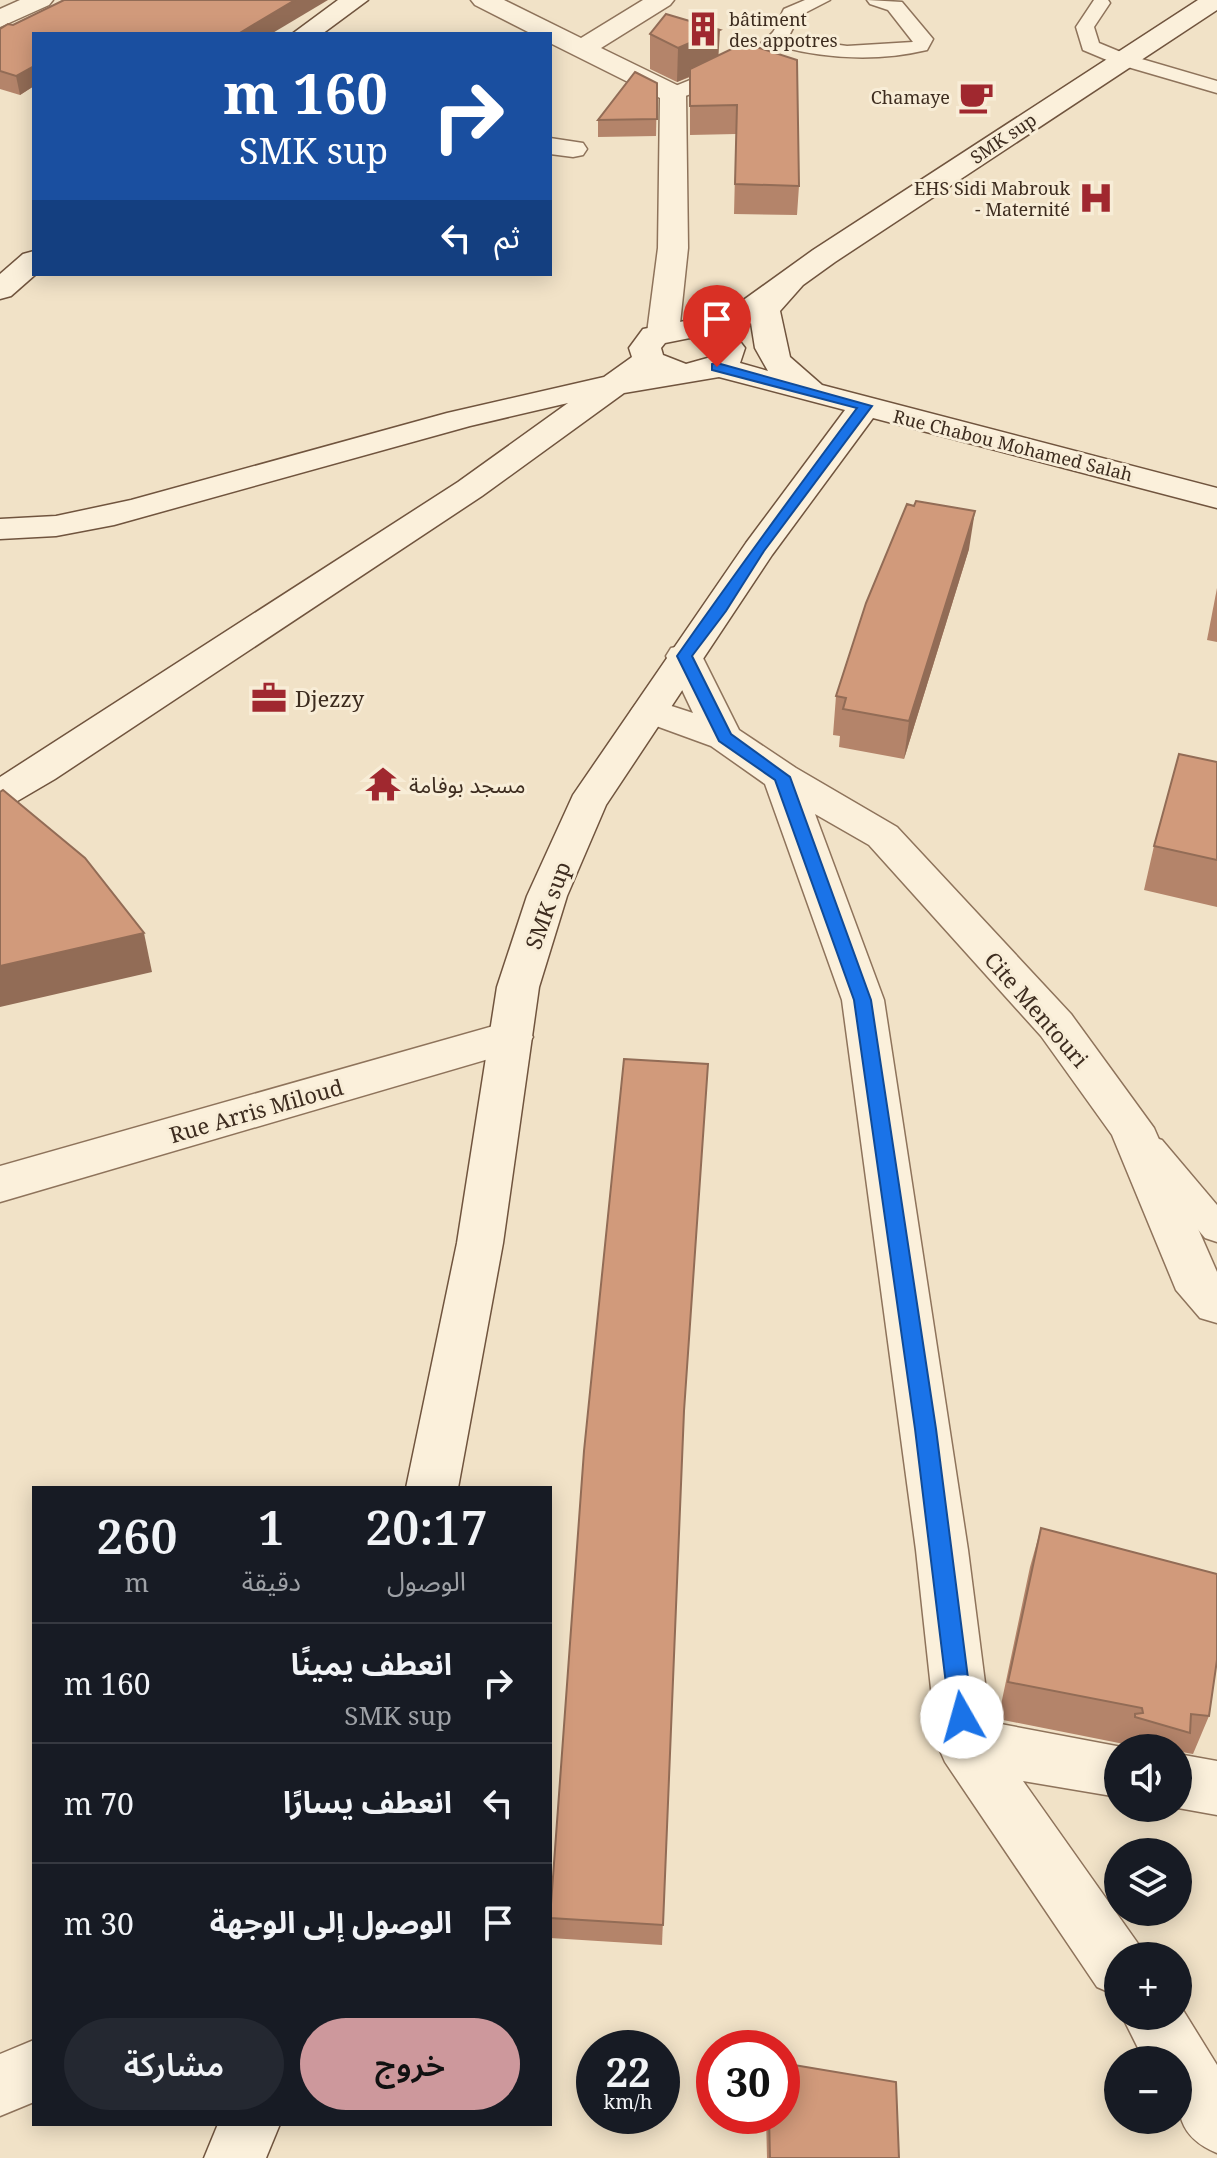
<!DOCTYPE html>
<html lang="ar">
<meta charset="utf-8">
<style>
body{margin:0;font-family:"Noto Serif","Noto Sans Arabic",serif;background:#242831;color:#f1f3f6;direction:rtl;height:100vh;display:flex;flex-direction:column;font-size:30px;white-space:nowrap}
*{box-sizing:border-box;margin:0}
p{font-size:26px;color:#9ea1a6}
.icon{flex:none;width:44px;height:44px;fill:none;stroke:currentColor;stroke-width:2;stroke-linecap:round;stroke-linejoin:round}
.map{position:relative;flex:1;overflow:hidden;direction:ltr}
.details{position:absolute;left:32px;top:1486px;width:520px;height:640px;display:flex;flex-direction:column;background:#171b24;border-radius:0px;box-shadow:0 4px 20px #0003;direction:rtl}
.details>*{flex:none}
.top-card{position:absolute;left:32px;top:32px;width:520px;height:244px;border-radius:0px;box-shadow:0 4px 20px #0003;direction:rtl;background:#1a4fa0;color:#fff;overflow:hidden}
.tools{position:absolute;left:1104px;top:1734px;display:grid;gap:16px}
.tools a{display:grid;place-items:center;width:88px;height:88px;border-radius:50%;background:#171b24;box-shadow:0 4px 20px #0003;font-size:40px}
.speed{position:absolute;left:576px;top:2030px;display:flex;gap:16px;font-size:40px;font-weight:700;text-align:center}
.speed>*{display:grid;place-content:center;width:104px;height:104px;border-radius:50%;background:#171b24;box-shadow:0 4px 20px #0003;line-height:1}
.speed small{font-size:20px;font-weight:400}
.speed .limit{border:12px solid #d22;background:#fff;color:#111}
.pin{position:absolute;display:grid;place-items:center;width:68px;height:68px;color:#fff;margin:-82px -34px;border-radius:50% 50% 50% 0;rotate:-45deg;box-shadow:0 0 8px #0007}
.pin .icon{rotate:45deg}
.me{position:absolute;width:88px;margin:-44px;rotate:353deg;stroke-linejoin:round;filter:drop-shadow(0 0 6px #0008)}
.turn{display:flex;align-items:center;gap:28px;height:168px;padding:0 32px;font-size:36px}
.turn .icon{width:104px;height:104px;stroke-width:2.5}
.turn b{display:block;font-size:56px;line-height:68px}
.then{display:flex;align-items:center;height:76px;padding:0 32px;background:#0003;gap:16px;font-size:30px}
.eta{display:flex;justify-content:space-evenly;align-items:center;height:136px;text-align:center}
.eta b{font-size:48px;font-weight:600;line-height:56px}
.cta{display:flex;gap:16px;margin-top:auto;padding:16px 32px}
.cta a{flex:1;height:92px;border-radius:48px;background:#cd989c;color:#111;font-size:32px;font-weight:600;line-height:92px;text-align:center}
.cta a+a{background:#242831;color:#f1f3f6}
ul{padding:0;list-style:none}
li{display:flex;align-items:center;gap:24px;height:120px;padding:0 32px;border-top:2px solid #363941}
li div{flex:1}
li b{display:block;font-size:30px}
li em{font-style:normal}
.map>svg:first-child{display:block}
</style>
<div class="map">
<svg width="1217" height="2158" viewBox="0 0 1217 2158">
<rect width="100%" height="100%" fill="#f1e2c7"/>
<g fill="none" stroke-linecap="round" stroke-linejoin="round">
<g stroke="#8e735b" stroke-width="3">
<g id="service">
<path d="M805,0H830L799,16L788,38L847,46L913,42L888,10L870,4L867,0L902,2L933,39L927,50C877,62 827,59 778,46C758,60 689,104 666,98L663,94L666,90C698,76 749,59 773,32C778,25 780,16 784,9Z"/>
<path d="M1094,0H1108L1110,3L1094,27L1099,43L1128,55L1217,81V93L1114,63L1083,50L1076,27Z"/>
<path d="M1150,1136L1162,1140L1217,1205V1242L1205,1238L1138,1158L1134,1149L1138,1140Z"/>
</g>
</g>
<g stroke="#8e735b" stroke-width="3">
<g id="minor">
<path d="M20,0H53L49,5L0,27V9Z"/>
<path d="M471,0H504L581,38L643,0H674L670,5L601,48L683,88L686,94L688,248L679,333L674,340L663,342L652,340L647,333L658,248L660,98L550,43V34H532L475,5Z"/>
<path d="M550,138L583,143L587,149L583,155L573,157L550,154Z"/>
<path d="M684,645L697,648L702,656L739,730L796,768L897,827L1071,1014L1154,1128L1217,1272V1323L1200,1318L1176,1290L1112,1135L1041,1036L869,845L815,814L884,1000L968,1550L990,1722L1127,1748H1118V1797L1023,1781L1139,1945L1144,1956H1118V1996L1097,1987L945,1762L937,1744L916,1550L842,1000L765,784L711,746L637,719L631,711L637,703L650,699L693,713L666,656L671,648Z"/>
<path d="M1178,1754L1217,1761V1815L1178,1808Z"/>
<path d="M1178,2002L1217,2065V2153C1171,2134 1178,2103 1178,2060H1144L1122,2016H1178Z"/>
<path d="M34,2040V2102L0,2116V2054Z"/>
</g>
</g>
<g stroke="#8e735b" stroke-width="3">
<path id="tertiary" d="M511,1021L526,1026L533,1037L526,1048L0,1202V1166Z"/>
</g>
<g stroke="#70543e" stroke-width="3">
<g id="secondary">
<path d="M338,0H368L322,34H292Z"/>
<path d="M1198,0H1217V10L835,262L803,285L780,311L790,357L822,385L1217,488V508L873,418L772,555L606,805L567,896L539,987L503,1243L458,1488H406L457,1243L497,987L527,896L573,795L746,543L845,410L719,377L624,393L482,496L55,779L14,803L0,807V777L458,482L568,403L470,426L114,525L56,536L0,539V519L56,516L131,500L447,413L604,377L632,357L629,348L643,329L690,320L710,324L813,250ZM751,323L755,348L768,371L740,363L745,348L735,335ZM690,338L713,349L711,357L686,364L663,355L661,348L665,343Z"/>
<path d="M34,251L36,274L11,296L0,299V274L23,254Z"/>
<path d="M218,2124H280L266,2158H204Z"/>
</g>
</g>
<use href="#service" fill="#fbf0db" fill-rule="evenodd"/>
<use href="#minor" fill="#fbf0db" fill-rule="evenodd"/>
<use href="#tertiary" fill="#fbf0db" fill-rule="evenodd"/>
<use href="#secondary" fill="#fbf0db" fill-rule="evenodd"/>
</g>
<g fill="#b4846a">
<path d="M0,29L34,34V86L20,95L0,89Z"/>
<path d="M650,34L719,55L799,186L797,215L734,214L736,134L690,135V77L677,82L650,69Z"/>
<path d="M657,83L656,136L598,137V120Z"/>
<path d="M914,506L969,549L904,759L839,747L840,736L833,735L836,696Z"/>
<path d="M1217,588V642L1207,640Z"/>
<path d="M1217,762V907L1144,890L1154,846Z"/>
<path d="M683,1433L662,1945L550,1938V1907Z"/>
<path d="M1041,1528L1209,1716L1193,1754L1182,1752L1178,1763V1748H1122L1124,1744L998,1719L1030,1567Z"/>
<path d="M766,2116H782L899,2158H767Z"/>
</g>
<g fill="#926c56">
<path d="M295,0H328L271,34H238Z"/>
<path d="M720,30L718,64L677,82L678,48Z"/>
<path d="M34,66V86L20,95L16,76Z"/>
<path d="M975,511L969,549L904,759L909,721Z"/>
<path d="M144,933L152,972L0,1007V966Z"/>
</g>
<g fill="#d19a7b" stroke="#926c56" stroke-width="2">
<path d="M64,0H295L238,34H34V66L16,76L0,71V29L8,24L13,25Z"/>
<path d="M666,14L720,30L678,48L650,34Z"/>
<path d="M744,43L797,60L799,186L735,184L737,105L690,106V69Z"/>
<path d="M635,72L657,83V119L598,120Z"/>
<path d="M916,501L975,511L909,721L843,709L846,698L836,696L866,603L907,504L914,506Z"/>
<path d="M1179,754L1217,762V860L1154,846Z"/>
<path d="M3,790L85,858L144,933L0,966V792Z"/>
<path d="M624,1059L708,1064L684,1411L663,1925L550,1918L584,1451Z"/>
<path d="M1041,1528L1217,1574V1660L1209,1716L1191,1714L1190,1733L1135,1717V1714L1143,1713L1142,1708L1008,1682Z"/>
<path d="M782,2063L896,2082L899,2158H770L769,2116H782Z"/>
</g>
<path fill="#1a73e8" stroke="#114b97" stroke-width="2" d="M717,363L872,406L764,551L726,611L692,656L731,734L790,777L871,1000L936,1429L973,1717L970,1724L962,1727L954,1724L950,1717L915,1429L854,1000L775,780L719,741L677,656C736,572 796,490 857,408L712,370V364Z"/>
<defs>
<g id="building-bare" transform="scale(2.76)"><path d="M-4-6H4V6H1V3H-1V6H-4ZM-2.5-4.3h1.7v1.8h-1.7ZM.8-4.3h1.7v1.8H.8ZM-2.5-1h1.7V.8h-1.7ZM.8-1h1.7V.8H.8Z" fill="#a0282f" stroke="#f8edd7" stroke-width="2.5" paint-order="stroke"/></g>
<g id="cafe-bare" transform="scale(2.76)"><path d="M-5.5-4.5H6V0H3Q3 3.5 0 3.5H-2.5Q-5.5 3.5-5.5 0ZM3-3.2v2h1.7v-2ZM-6 4.5H4V6H-6Z" fill="#a0282f" stroke="#f8edd7" stroke-width="2.5" paint-order="stroke"/></g>
<g id="hospital-bare" transform="scale(2.76)"><path d="M-5-5h3v3.5h4V-5h3V5h-3V1.5h-4V5h-3Z" fill="#a0282f" stroke="#f8edd7" stroke-width="2.5" paint-order="stroke"/></g>
<g id="office-bare" transform="scale(2.76)"><path d="M-6-3h4V-5.5h4V-3h4V5H-6ZM-1-4.5V-3h2v-1.5ZM-6 0V1H6V0Z" fill="#a0282f" stroke="#f8edd7" stroke-width="2.5" paint-order="stroke"/></g>
<g id="temple-bare" transform="scale(2.76)"><path d="M0-6L5-2H3V0L6.5 2.5H4V6H1.5V3h-3V6H-4V2.5H-6.5L-3 0V-2H-5Z" fill="#a0282f" stroke="#f8edd7" stroke-width="2.5" paint-order="stroke"/></g>
</defs>
<g fill-rule="evenodd">
<use href="#building-bare" x="703" y="29"/>
<use href="#cafe-bare" x="976" y="97"/>
<use href="#hospital-bare" x="1096" y="198"/>
<use href="#office-bare" x="269" y="698"/>
<use href="#temple-bare" x="383" y="784"/>
</g>
<g text-anchor="middle" dominant-baseline="central" stroke-width="6" stroke-linejoin="round" paint-order="stroke">
<g font-size="18" fill="#3d2c1f" stroke="#f8edd7" text-anchor="end">
<text x="729" y="19" text-anchor="start">bâtiment<tspan x="729" dy="21">des appotres</tspan></text>
<text x="950" y="97">Chamaye</text>
<text x="1070" y="188">EHS Sidi Mabrouk<tspan x="1070" dy="21">- Maternité</tspan></text>
</g>
<g font-size="18" fill="#3d2c1f" stroke="#f8edd7">
<text transform="translate(1003 138) rotate(-34)">SMK sup</text>
<text transform="translate(1013 445) rotate(14)">Rue Chabou Mohamed Salah</text>
</g>
<g font-size="22" fill="#3d2c1f" stroke="#f8edd7" text-anchor="start">
<text x="295" y="698">Djezzy</text>
<text x="409" y="784">مسجد بوفامة</text>
</g>
<g font-size="22" fill="#3d2c1f" stroke="#f8edd7">
<text transform="translate(547 905) rotate(-70)">SMK sup</text>
<text transform="translate(1037 1009) rotate(49)">Cite Mentouri</text>
<text transform="translate(256 1110) rotate(-16)">Rue Arris Miloud</text>
</g>
</g>
</svg>
<div class="tools">
<a><svg class="icon" aria-label="sound" viewBox="0 0 24 24"><path d="M4 9h4l5-4v14l-5-4H4zM17 9q2 3 0 6"/></svg></a>
<a><svg class="icon" aria-label="layers" viewBox="0 0 24 24"><path d="M12 4l9 5-9 5-9-5zM3 14l9 5 9-5"/></svg></a>
<a>+</a>
<a>−</a>
</div>
<div class="speed"><div>22<small>km/h</small></div><div class="limit">30</div></div>
<div class="pin" style="left:717px;top:367px;background:#d93025"><svg class="icon" aria-label="arrive" viewBox="0 0 24 24"><path d="M6 21V4h12l-3 4 3 4H6"/></svg></div>
<svg class="me" style="left:962px;top:1717px" viewBox="-20 -20 40 40"><circle r="19" fill="#fff"/><path d="M0-13L10 11 0 6-10 11z" fill="#1a73e8"/></svg>
<div class="top-card">
<div class="turn"><svg class="icon" aria-label="right" viewBox="0 0 24 24"><path d="M7 20v-9h11M14 6l5 5-5 5"/></svg><div><b>160 m</b>SMK sup</div></div>
<div class="then">ثم<svg class="icon" aria-label="left" viewBox="0 0 24 24"><path d="M17 20v-9H6M10 6l-5 5 5 5"/></svg></div>
</div>
<section class="details">
<div class="eta">
<div><b>20:17</b><p>الوصول</p></div>
<div><b>1</b><p>دقيقة</p></div>
<div><b>260</b><p>m</p></div>
</div>
<ul>
<li><svg class="icon" aria-label="right" viewBox="0 0 24 24"><path d="M7 20v-9h11M14 6l5 5-5 5"/></svg><div><b>انعطف يمينًا</b><p>SMK sup</p></div><em>160 m</em></li>
<li><svg class="icon" aria-label="left" viewBox="0 0 24 24"><path d="M17 20v-9H6M10 6l-5 5 5 5"/></svg><div><b>انعطف يسارًا</b></div><em>70 m</em></li>
<li><svg class="icon" aria-label="arrive" viewBox="0 0 24 24"><path d="M6 21V4h12l-3 4 3 4H6"/></svg><div><b>الوصول إلى الوجهة</b></div><em>30 m</em></li>
</ul>
<div class="cta"><a>خروج</a><a>مشاركة</a></div>
</section>
</div>
